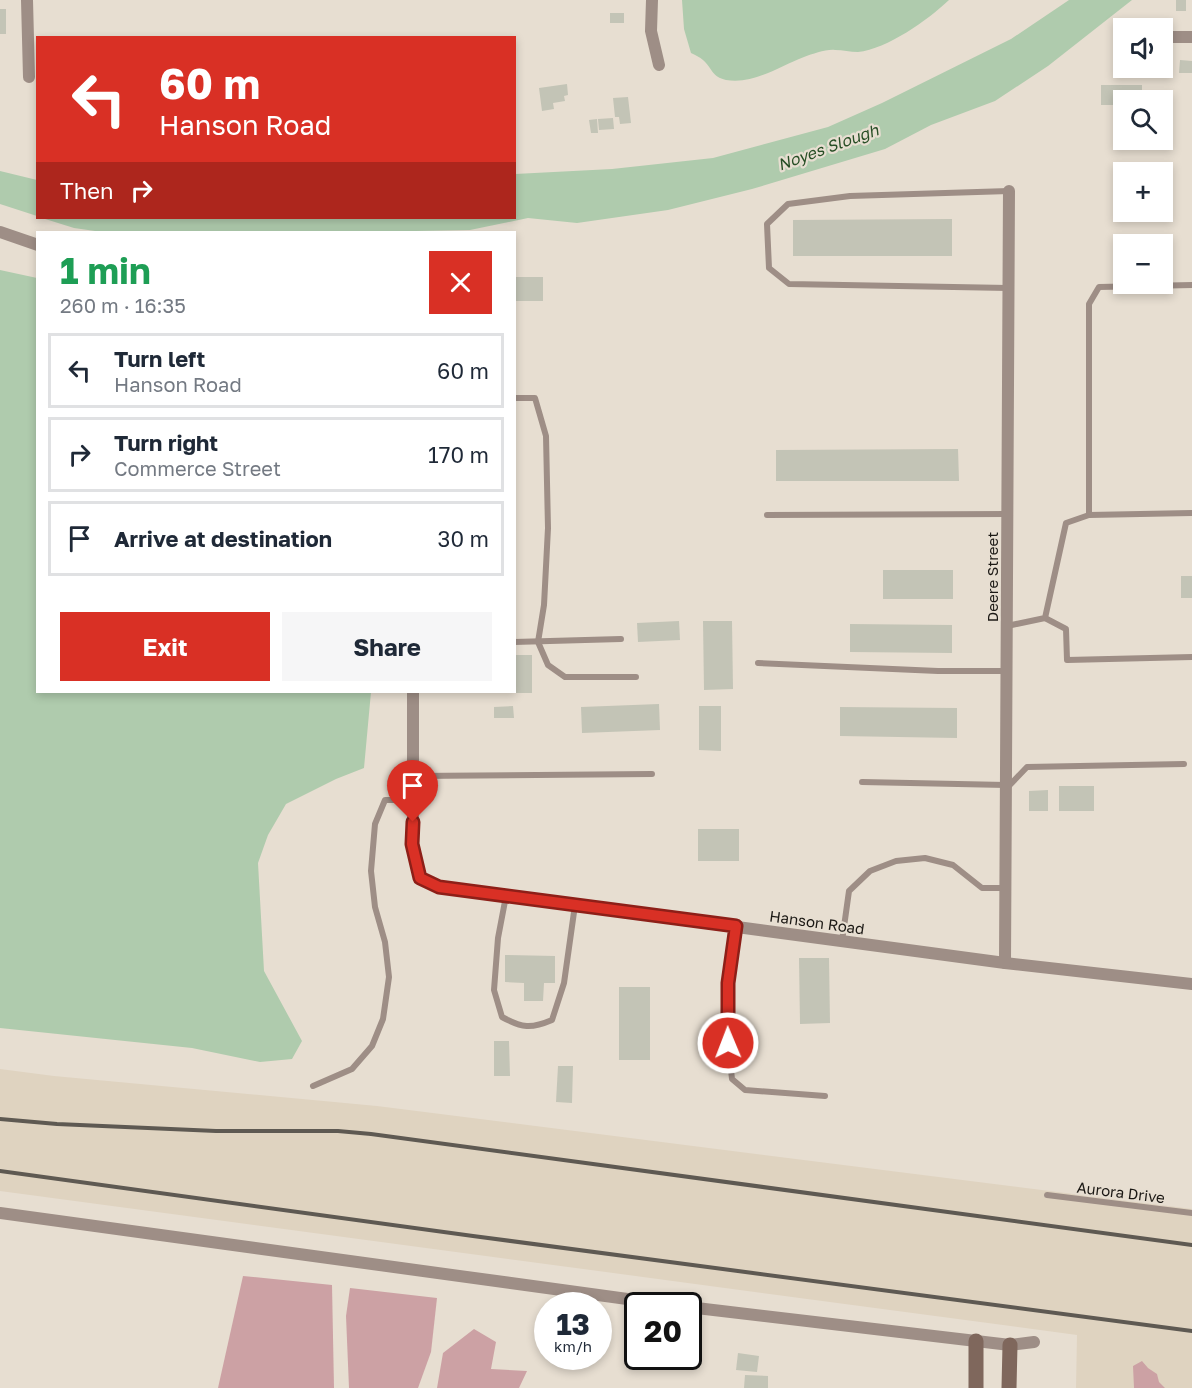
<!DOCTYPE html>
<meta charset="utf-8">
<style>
body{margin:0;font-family:"Golos Text",sans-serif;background:#f6f6f7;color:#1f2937;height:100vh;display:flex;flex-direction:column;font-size:22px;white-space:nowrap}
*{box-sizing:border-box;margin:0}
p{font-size:20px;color:#747a83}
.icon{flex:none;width:33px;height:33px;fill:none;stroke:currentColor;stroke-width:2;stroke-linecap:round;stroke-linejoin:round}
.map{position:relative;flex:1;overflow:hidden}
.sheet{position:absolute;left:36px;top:231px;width:480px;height:462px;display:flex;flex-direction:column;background:#fff;border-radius:0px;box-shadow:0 3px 9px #0003}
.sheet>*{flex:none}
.banner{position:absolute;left:36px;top:36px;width:480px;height:183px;border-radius:0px;box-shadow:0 3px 9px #0003;background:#d93025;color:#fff;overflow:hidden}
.controls{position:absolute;left:1113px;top:18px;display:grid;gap:12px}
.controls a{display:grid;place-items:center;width:60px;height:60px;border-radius:0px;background:#fff;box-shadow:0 3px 9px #0003;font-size:30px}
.speed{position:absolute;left:534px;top:1292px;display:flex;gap:12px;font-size:30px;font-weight:700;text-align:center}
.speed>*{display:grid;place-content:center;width:78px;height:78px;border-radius:50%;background:#fff;box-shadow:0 3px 9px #0003;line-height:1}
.speed small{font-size:15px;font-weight:400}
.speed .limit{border:3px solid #111;border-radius:9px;background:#fff;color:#111}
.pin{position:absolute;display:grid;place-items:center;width:51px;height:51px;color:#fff;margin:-62px -26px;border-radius:50% 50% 50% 0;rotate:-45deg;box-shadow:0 0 6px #0007}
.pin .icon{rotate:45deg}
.me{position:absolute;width:66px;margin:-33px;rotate:359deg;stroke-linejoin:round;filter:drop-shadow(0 0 4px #0008)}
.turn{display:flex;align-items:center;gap:21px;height:126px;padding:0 24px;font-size:27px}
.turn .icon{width:78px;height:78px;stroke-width:2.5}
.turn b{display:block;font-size:42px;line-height:51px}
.then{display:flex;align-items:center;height:57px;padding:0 24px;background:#0003;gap:12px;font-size:22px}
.round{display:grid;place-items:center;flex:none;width:63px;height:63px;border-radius:0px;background:#f6f6f7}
.headline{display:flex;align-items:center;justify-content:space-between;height:102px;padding:0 24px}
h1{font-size:36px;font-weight:700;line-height:45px;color:#1e9e55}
.button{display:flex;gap:12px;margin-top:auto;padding:12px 24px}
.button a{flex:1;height:69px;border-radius:0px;background:#d93025;color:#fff;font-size:24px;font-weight:700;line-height:69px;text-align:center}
.button a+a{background:#f6f6f7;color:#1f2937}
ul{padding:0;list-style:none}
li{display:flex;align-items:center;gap:18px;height:75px;margin:0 12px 9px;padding:0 12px;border:3px solid #e0e1e3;border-radius:0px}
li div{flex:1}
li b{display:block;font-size:22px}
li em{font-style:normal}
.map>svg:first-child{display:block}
</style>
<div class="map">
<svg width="1192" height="1388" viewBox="0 0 1192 1388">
<rect width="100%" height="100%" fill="#e7ded1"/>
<path fill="#dfd3c0" d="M0,1069L54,1076L377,1106L1192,1209V1388H1076L1077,1335L0,1191Z"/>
<g fill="#cca1a4">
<path d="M243,1276L332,1285L334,1388H218Z"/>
<path d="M350,1288L437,1298L431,1352L418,1388H349L346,1316Z"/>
<path d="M474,1329L496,1342L491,1369L527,1371L519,1388H437L443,1353Z"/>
<path d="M1142,1361L1148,1368L1157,1374L1159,1382L1165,1388H1134L1133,1366Z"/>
</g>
<g fill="#afcbad">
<path d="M682,0H949C928,20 887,49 858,52C850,52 843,50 835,50C826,49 813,54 804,57C780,66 753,85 726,80C712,77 712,68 703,60C700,57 695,55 691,53L684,29Z"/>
<path d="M1069,0H1132L1048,66L995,101L931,125L885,149L752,189L668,210L577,223L528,218L470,230L362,232H102L74,228L42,218H514L515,174L612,169L713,158L828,127L882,103L1011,39Z"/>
<path d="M0,171L37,180V216L0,204Z"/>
<path d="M0,270L37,278L38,692H371L364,768L336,779L286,804L268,835L258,863L264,971L302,1041L292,1059L260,1062L192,1048L0,1028Z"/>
</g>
<g fill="#c3c4b6">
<rect x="1176" y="0" width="10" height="11"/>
<rect x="0" y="9" width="6" height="25"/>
<rect x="610" y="13" width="14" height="10"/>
<path d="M1180,60L1192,61V73H1179Z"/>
<path d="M567,84L568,95L564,96L565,101L553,103L554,109L542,111L539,88Z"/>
<path d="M1101,85H1142V100H1124V105H1101Z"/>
<path d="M628,97L631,123L620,124L619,117H615L613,98Z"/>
<path d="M613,118L614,129L599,130L598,119Z"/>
<path d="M597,119L598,133H591L589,120Z"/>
<path d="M952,219V256H793V220Z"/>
<rect x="514" y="277" width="29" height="24"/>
<path d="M958,449L959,481H776V450Z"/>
<rect x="883" y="570" width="70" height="29"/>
<rect x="1181" y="576" width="11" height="22"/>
<path d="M679,621L680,640L638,642L637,623Z"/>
<path d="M703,621H732L733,689L704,690Z"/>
<path d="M850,624L952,625V653L850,652Z"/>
<rect x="514" y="655" width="18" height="38"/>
<path d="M659,704L660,730L582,733L581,707Z"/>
<path d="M513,706L514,718H494V707Z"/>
<path d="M699,706H721V751L699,750Z"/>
<path d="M840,707L957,708V738L840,736Z"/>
<rect x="1059" y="786" width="35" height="25"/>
<path d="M1048,790V811H1029V791Z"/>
<rect x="698" y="829" width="41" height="32"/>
<path d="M505,955L555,956V983H544L543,1001H524V983L505,982Z"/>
<path d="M799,958H829L830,1023L800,1024Z"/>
<rect x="619" y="987" width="31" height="73"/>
<path d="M494,1041H509L510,1076H494Z"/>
<path d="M558,1066H573L572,1103L556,1102Z"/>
<path d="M738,1353L759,1356L757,1372L736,1370Z"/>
<path d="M745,1375L768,1376V1388H744Z"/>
</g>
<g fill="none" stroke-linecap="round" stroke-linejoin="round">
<g stroke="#9e8e86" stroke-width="6">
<path d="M1008,288L789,284L769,268L767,224L788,204L850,196L1009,191"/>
<path d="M514,398H535L546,436L548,528L544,605L538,642L548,665L565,677H636"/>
<path d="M767,515L1007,514"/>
<path d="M1089,515V304L1099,287L1192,285"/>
<path d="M1045,618L1066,629L1067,660L1192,657"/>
<path d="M1007,626L1045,618L1066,523L1089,515L1192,513"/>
<path d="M514,642L621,639"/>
<path d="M758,663L938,671H1006"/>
<path d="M414,776L652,774"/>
<path d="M862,782L1006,785"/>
<path d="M1006,789L1027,767L1184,764"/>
<path d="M506,896L498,938L494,990L502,1017C522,1028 531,1029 552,1020L564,983L575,905"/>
<path d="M736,927L727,983L728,1043L732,1079L745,1090L825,1096"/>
<path d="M842,941L849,891L870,871L896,861L925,858L953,865L982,888H1005"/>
<path d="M313,1086L352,1069L372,1046L383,1019L389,977L385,942L375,907L371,871L375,824L385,800H413"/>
<path d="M1047,1195L1192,1213"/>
</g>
<g stroke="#9e8e86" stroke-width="12">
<path d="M27,0L29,77"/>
<path d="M652,0L651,31L659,65"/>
<path d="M1162,37H1192"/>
<path d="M0,232L38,245"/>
<path d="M413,692V844L420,877L439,887L1005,963L1192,984"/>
<path d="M1005,963L1009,191"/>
<path d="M0,1213L671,1305"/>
<path d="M688,1307L1010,1345L1034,1342"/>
</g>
<g stroke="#7f675c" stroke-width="15">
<path d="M976,1388V1341"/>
<path d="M1009,1388L1010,1345"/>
</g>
<g stroke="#5e5952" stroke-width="4">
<path d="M0,1119L57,1124L216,1131H338L371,1134L1192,1245"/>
<path d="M0,1171L473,1236L1192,1331"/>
</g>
</g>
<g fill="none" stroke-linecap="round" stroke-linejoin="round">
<g stroke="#8d1f18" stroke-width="15">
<path id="route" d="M413,822L412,844L420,878L439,887L736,926L728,983V1043"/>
</g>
<use href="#route" stroke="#d93025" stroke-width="10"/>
</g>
<g text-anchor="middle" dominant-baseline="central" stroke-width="4.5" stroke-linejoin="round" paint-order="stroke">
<g font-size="15" fill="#1b1814" stroke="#e7ded1">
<text transform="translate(992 577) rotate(-90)">Deere Street</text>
<text transform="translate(817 922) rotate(8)">Hanson Road</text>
<text transform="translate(1121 1192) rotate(7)">Aurora Drive</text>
</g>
<g font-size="16" font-style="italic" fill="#284f26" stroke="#e7ded1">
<text transform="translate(828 147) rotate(-20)">Noyes Slough</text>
</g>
</g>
</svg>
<div class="controls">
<a><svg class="icon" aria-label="sound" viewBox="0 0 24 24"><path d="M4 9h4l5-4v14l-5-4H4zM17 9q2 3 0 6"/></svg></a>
<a><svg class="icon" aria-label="search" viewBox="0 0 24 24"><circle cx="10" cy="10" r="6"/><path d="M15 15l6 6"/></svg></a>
<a>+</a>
<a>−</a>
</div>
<div class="speed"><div>13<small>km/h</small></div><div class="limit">20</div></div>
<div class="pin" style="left:413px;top:822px;background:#d93025"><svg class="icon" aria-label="arrive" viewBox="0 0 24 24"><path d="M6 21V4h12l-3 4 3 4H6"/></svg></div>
<svg class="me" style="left:728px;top:1043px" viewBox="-20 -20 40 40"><circle r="17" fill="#d93025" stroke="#fff" stroke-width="3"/><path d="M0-11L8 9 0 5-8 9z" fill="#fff"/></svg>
<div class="banner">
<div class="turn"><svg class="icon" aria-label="left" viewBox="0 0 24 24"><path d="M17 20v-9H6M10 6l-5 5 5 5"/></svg><div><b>60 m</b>Hanson Road</div></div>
<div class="then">Then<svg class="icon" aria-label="right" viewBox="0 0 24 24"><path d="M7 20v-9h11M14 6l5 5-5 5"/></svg></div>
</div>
<section class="sheet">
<div class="headline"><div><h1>1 min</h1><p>260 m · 16:35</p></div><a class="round" style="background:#d93025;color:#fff"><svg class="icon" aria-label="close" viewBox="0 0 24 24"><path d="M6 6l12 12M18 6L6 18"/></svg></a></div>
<ul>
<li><svg class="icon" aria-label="left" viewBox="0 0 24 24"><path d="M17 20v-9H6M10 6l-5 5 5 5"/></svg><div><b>Turn left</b><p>Hanson Road</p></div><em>60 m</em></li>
<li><svg class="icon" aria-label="right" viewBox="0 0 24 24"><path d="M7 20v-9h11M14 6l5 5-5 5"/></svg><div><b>Turn right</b><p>Commerce Street</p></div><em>170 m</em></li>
<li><svg class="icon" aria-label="arrive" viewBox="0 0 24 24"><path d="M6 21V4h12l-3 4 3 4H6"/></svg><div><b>Arrive at destination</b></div><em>30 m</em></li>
</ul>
<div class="button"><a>Exit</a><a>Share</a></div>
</section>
</div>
